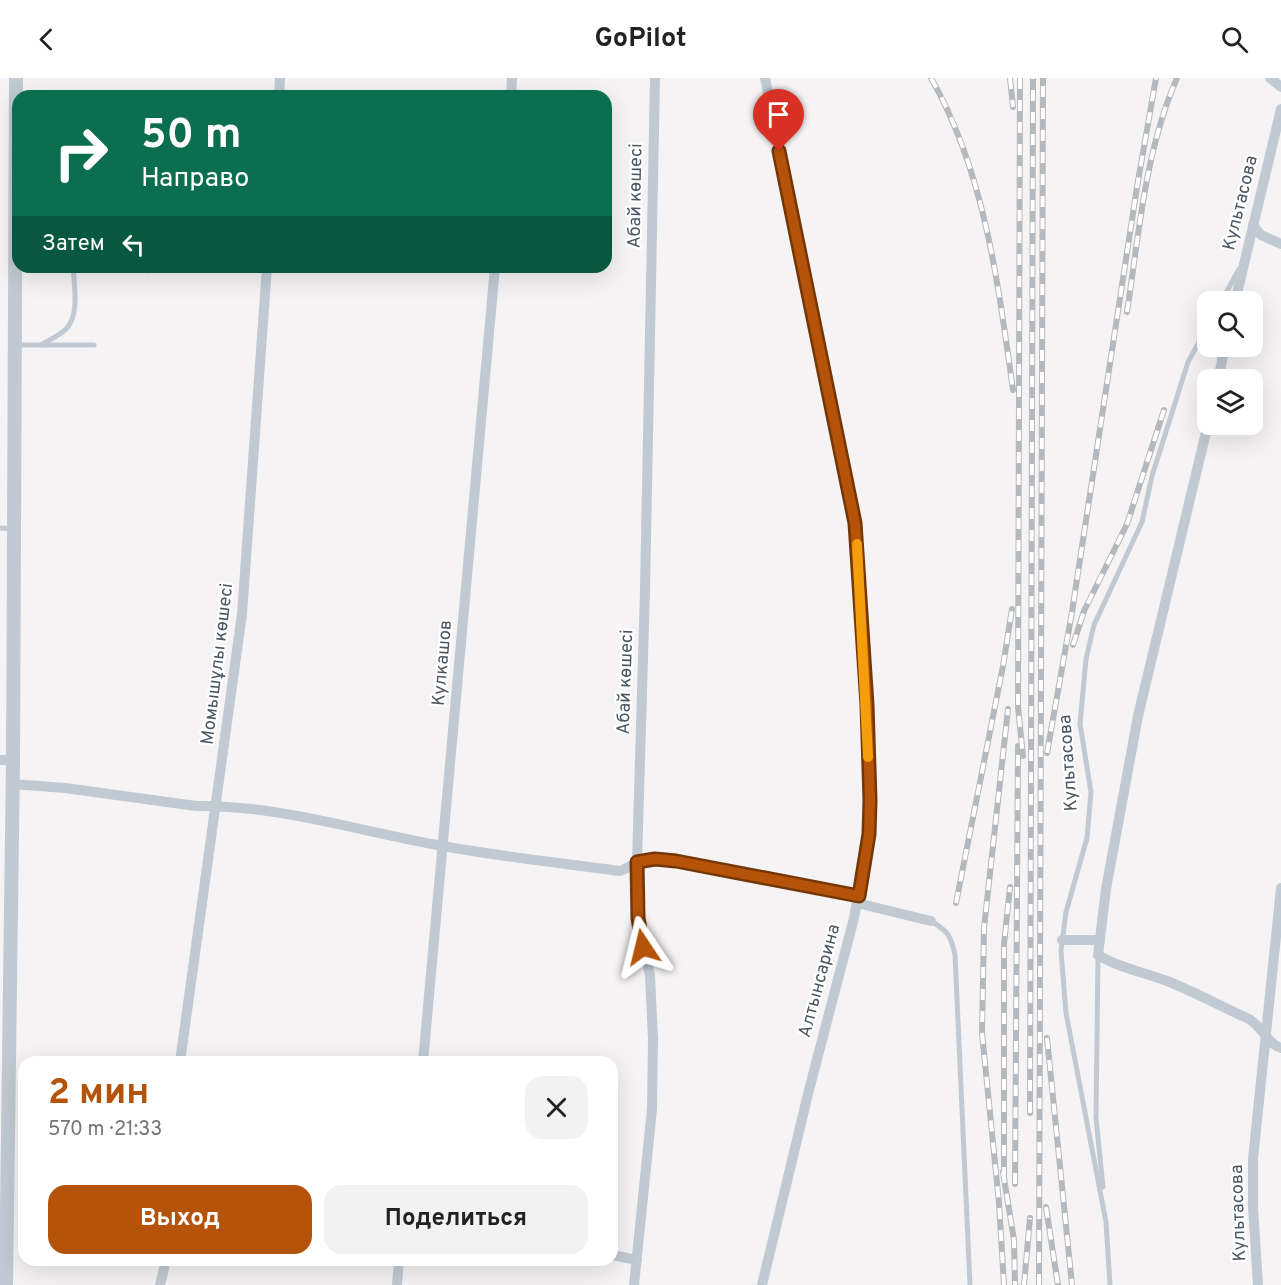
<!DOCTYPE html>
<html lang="ru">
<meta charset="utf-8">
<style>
body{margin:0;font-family:Overpass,sans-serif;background:#f2f2f2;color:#222;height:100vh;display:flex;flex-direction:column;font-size:22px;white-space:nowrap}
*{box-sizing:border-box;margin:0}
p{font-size:20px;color:#767676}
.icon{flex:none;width:33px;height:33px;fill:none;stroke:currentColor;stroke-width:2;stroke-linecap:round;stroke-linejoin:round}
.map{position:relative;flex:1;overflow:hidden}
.panel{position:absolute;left:18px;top:978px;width:600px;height:210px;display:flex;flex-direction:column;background:#fff;border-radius:18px;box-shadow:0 6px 24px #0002}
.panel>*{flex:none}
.top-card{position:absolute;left:12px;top:12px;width:600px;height:183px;border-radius:18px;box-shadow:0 6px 24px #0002;background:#0b6e4f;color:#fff;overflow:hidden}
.buttons{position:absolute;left:1197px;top:213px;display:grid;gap:12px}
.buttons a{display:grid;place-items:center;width:66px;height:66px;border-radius:12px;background:#fff;box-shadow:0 6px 24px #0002;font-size:30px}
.pin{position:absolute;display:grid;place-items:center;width:51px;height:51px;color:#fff;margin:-62px -26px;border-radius:50% 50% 50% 0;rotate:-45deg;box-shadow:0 0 6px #0007}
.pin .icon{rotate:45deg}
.me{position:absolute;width:66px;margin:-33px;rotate:350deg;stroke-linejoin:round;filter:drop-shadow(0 0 4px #0008)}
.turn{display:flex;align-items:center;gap:21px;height:126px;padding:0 30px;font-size:27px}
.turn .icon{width:78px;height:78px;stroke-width:2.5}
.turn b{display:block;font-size:42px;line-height:51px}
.then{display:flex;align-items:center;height:57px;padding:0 30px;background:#0003;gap:12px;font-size:22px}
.round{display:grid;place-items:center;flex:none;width:63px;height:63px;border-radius:18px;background:#f2f2f2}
.headline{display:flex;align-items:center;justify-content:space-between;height:102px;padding:0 30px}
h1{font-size:36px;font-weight:700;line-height:45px;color:#b45309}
.button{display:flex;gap:12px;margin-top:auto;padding:12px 30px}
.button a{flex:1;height:69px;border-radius:18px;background:#b45309;color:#fff;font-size:24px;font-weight:700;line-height:69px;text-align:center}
.button a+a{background:#f2f2f2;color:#222}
header{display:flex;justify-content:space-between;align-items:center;height:78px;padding:0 30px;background:#fff;font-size:27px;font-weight:700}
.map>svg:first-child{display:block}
</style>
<header><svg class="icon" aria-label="back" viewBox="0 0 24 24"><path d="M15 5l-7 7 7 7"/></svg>GoPilot<svg class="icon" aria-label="search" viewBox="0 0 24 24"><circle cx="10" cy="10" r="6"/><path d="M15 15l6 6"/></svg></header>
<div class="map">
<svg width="1281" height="1207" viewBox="0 0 1281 1207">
<rect width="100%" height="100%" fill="#f5f3f3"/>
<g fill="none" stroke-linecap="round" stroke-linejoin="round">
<g stroke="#c1cad2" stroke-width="5">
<path d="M149,193V189"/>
<path d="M1221,224L1239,191"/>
<path d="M16,267H94"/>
<path d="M41,267C49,262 59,258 66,251C80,237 74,207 73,189"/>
<path d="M0,450L13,451"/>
<path d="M931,843C948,853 951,858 955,877L970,1207"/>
<path d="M1098,877L1096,1040L1103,1109"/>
<path d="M1110,1207L1106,1144L1066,935L1061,873L1066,834L1087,760L1091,714L1080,646L1086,581L1094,547L1142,444L1152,398L1188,284L1208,248"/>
</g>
<g stroke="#c1cad2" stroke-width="10">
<path d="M1270,0L1281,9"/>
<path d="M279,18L280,0"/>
<path d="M511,18L512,0"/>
<path d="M1253,147L1261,157L1281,166"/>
<path d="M1235,224L1281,31"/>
<path d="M1218,302L1225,268"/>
<path d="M1208,346L1138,638L1106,811L1098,877C1119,890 1144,894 1167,903C1195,914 1220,928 1247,940C1261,946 1267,966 1281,970"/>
<path d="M0,682H13"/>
<path d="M12,706L65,710L196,728C280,727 361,754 443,768C502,779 561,785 620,793C627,791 631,787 637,784C647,779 664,782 676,783L859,817"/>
<path d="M857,825L931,843"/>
<path d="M1062,862H1100"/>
<path d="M180,984L242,536L267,189"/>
<path d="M423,984L495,189"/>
<path d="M612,1177L637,1182"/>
<path d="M160,1207L166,1182"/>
<path d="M397,1207L399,1182"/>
<path d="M634,1207L652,1031L653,961L650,898L638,840L637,784L645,512L655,0"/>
<path d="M762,1207L809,1012L854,840L869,756L870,722L868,648L855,445L765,0"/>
<path d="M1258,1207L1253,1129V1081L1281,810"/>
</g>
<path stroke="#c1cad2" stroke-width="14" d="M6,1207L13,682L16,0"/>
<g stroke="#b5b8bd" stroke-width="6">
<g id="rail">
<path d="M931,0C985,95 998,205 1013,312"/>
<path d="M1010,0L1013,29"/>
<path d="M1020,0L1018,629L1023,678"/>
<path d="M1127,234C1139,156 1145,73 1177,0"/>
<path d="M1073,567L1084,533L1127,446L1164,332"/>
<path d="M1047,675L1072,534L1137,109L1156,0"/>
<path d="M956,825L1003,588L1012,531"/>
<path d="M1047,960L1072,1207"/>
<path d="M1030,1035L1033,0"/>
<path d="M1003,1094L1014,1162L1015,1207"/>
<path d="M1004,1100V866L1010,809"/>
<path d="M1015,1106L1018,668"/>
<path d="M1046,1129L1058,1207"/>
<path d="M1004,1207L999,1125L982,955L984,850L1008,631"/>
<path d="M1024,1207L1030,1140"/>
<path d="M1039,1207L1043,0"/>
</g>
</g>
<use href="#rail" stroke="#fff" stroke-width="4" stroke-dasharray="11" stroke-linecap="butt"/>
</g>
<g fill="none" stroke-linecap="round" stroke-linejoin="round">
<g stroke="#753606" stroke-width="15">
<path id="route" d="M643,869L638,840L637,784L655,781L676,783L859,818L869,756L870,722L867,627L855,445L779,73"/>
</g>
<use href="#route" stroke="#b45309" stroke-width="10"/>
<path stroke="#f59e0b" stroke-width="10" d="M857,466L868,679"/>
</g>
<g text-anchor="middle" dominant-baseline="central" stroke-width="4.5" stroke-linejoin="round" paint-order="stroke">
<g font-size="18" fill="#4a5661" stroke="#fff">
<text transform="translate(636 118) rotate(-89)">Абай көшесі</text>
<text transform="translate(1241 125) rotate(-76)">Культасова</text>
<text transform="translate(443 585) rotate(-85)">Кулкашов</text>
<text transform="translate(218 586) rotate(-83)">Момышұлы көшесі</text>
<text transform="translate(626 604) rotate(-88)">Абай көшесі</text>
<text transform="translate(1069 685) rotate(-94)">Культасова</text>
<text transform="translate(820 903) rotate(-75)">Алтынсарина</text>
<text transform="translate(1239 1135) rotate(-92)">Культасова</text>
</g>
</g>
</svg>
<div class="buttons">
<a><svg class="icon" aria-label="search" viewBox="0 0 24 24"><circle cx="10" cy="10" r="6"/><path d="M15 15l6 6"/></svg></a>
<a><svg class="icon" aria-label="layers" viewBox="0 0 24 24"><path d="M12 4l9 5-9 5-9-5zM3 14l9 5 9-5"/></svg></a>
</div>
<div class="pin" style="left:779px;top:73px;background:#d93025"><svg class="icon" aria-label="arrive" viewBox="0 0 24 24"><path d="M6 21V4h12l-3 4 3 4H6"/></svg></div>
<svg class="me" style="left:643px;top:869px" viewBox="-20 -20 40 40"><path d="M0-17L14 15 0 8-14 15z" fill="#b45309" stroke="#fff" stroke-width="4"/></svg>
<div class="top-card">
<div class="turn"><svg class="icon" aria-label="right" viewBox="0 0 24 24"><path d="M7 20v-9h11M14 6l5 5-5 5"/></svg><div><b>50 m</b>Направо</div></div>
<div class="then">Затем<svg class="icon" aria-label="left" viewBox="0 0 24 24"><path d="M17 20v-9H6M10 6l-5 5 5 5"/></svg></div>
</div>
<section class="panel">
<div class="headline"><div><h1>2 мин</h1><p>570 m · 21:33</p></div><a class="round"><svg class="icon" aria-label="close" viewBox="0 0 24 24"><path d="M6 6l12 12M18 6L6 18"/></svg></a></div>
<div class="button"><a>Выход</a><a>Поделиться</a></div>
</section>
</div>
